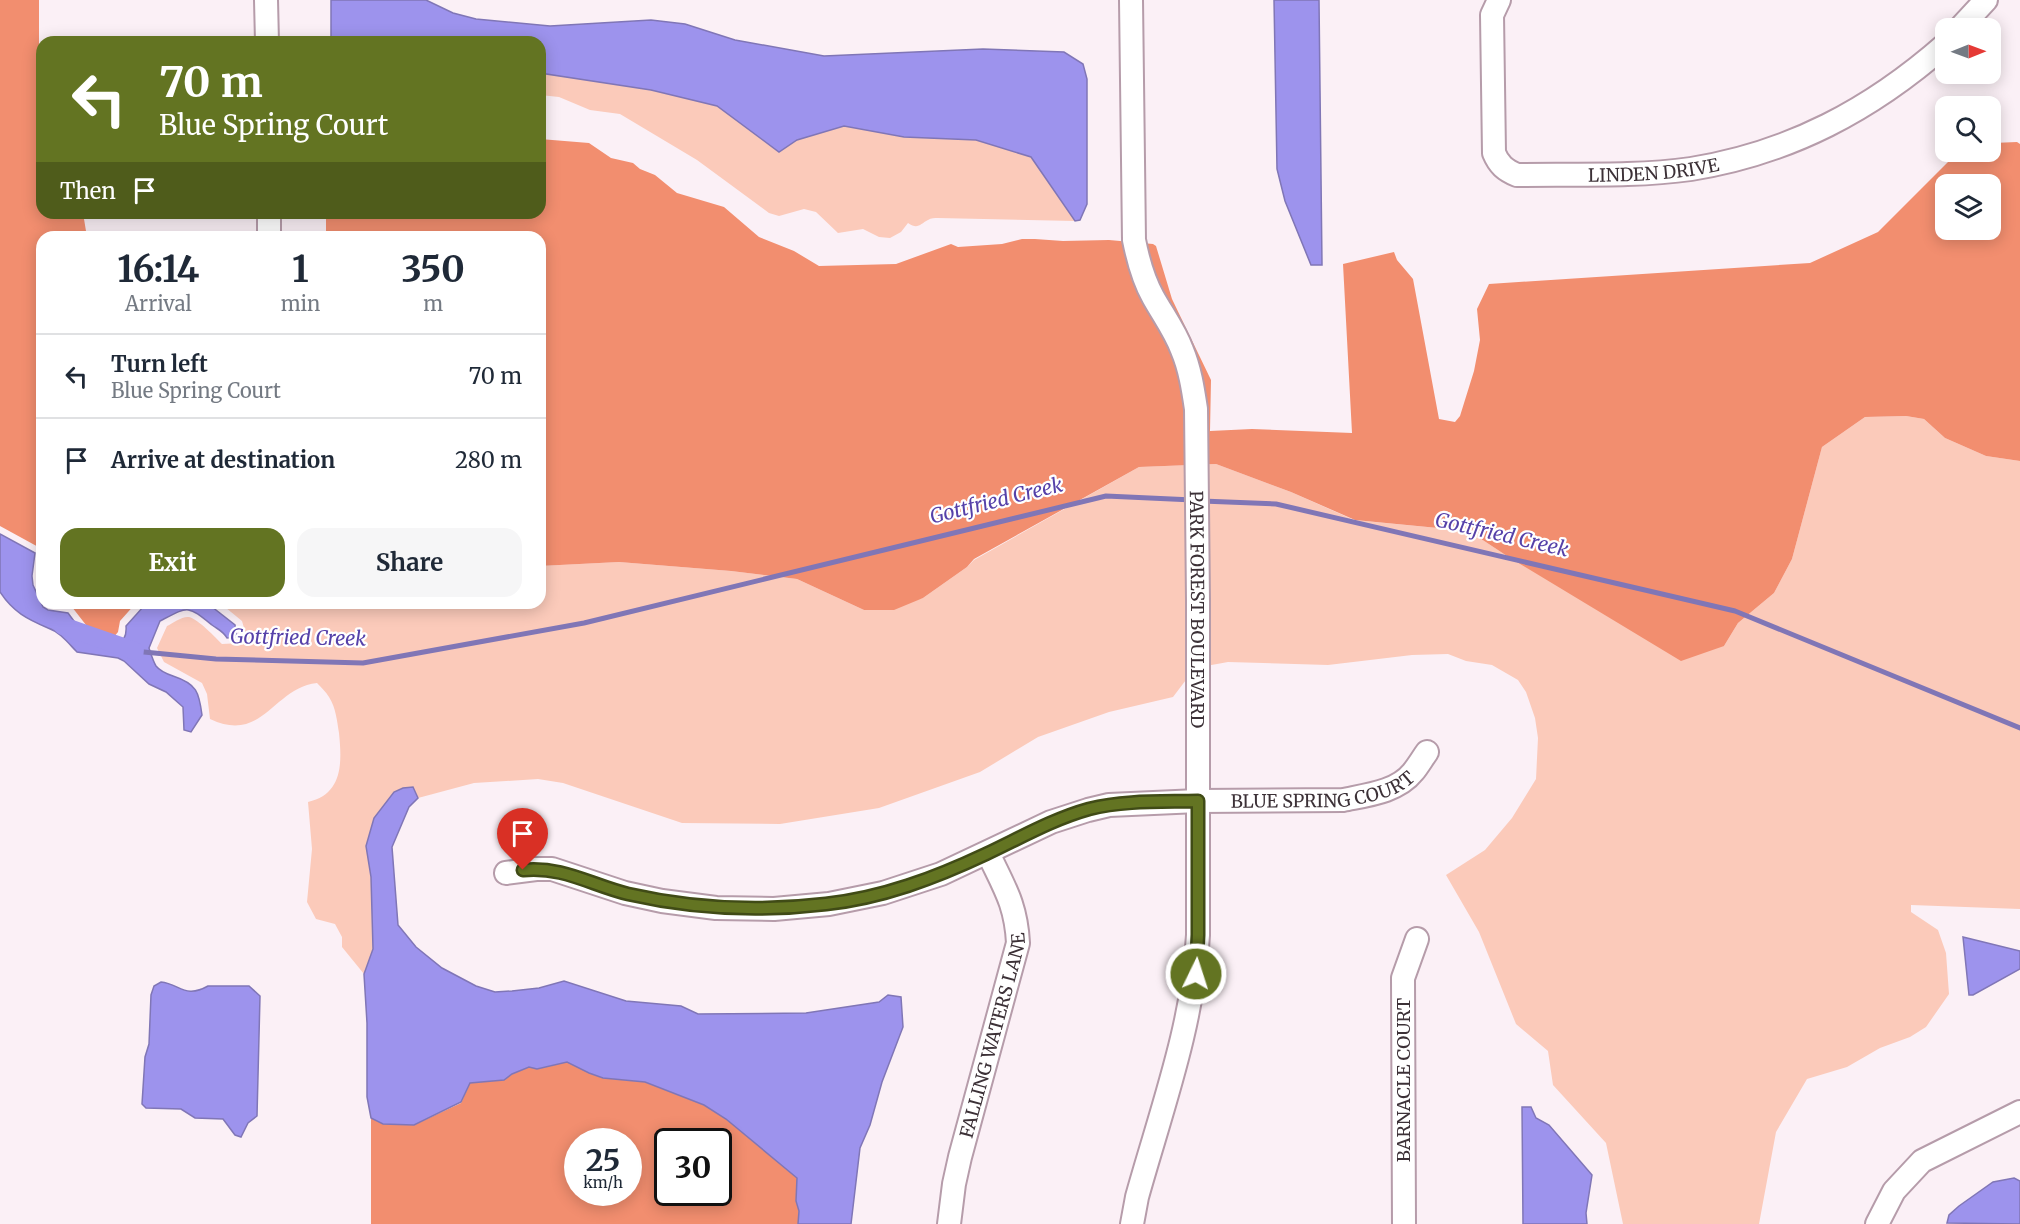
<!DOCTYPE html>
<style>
body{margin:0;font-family:Merriweather,serif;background:#f6f6f7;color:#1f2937;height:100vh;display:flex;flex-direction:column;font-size:22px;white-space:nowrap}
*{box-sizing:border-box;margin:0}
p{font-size:20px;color:#747a83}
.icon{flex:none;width:33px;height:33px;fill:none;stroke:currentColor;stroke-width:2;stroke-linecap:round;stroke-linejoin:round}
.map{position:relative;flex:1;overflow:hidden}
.sheet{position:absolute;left:36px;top:231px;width:510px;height:378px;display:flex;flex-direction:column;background:#fff;border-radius:18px;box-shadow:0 3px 15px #0003}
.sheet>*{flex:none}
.hud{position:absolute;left:36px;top:36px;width:510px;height:183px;border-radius:18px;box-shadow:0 3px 15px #0003;background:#637422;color:#fff;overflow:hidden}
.needle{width:39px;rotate:89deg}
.buttons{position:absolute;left:1935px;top:18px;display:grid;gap:12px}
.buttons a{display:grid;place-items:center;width:66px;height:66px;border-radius:12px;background:#fff;box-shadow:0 3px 15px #0003;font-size:30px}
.speed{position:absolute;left:564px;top:1128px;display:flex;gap:12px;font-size:30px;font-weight:700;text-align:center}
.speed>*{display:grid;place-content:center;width:78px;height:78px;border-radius:50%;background:#fff;box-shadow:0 3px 15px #0003;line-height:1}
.speed small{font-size:15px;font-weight:400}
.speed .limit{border:3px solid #111;border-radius:9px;background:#fff;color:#111}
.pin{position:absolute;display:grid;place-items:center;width:51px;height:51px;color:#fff;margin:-62px -26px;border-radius:50% 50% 50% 0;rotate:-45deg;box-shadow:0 0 6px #0007}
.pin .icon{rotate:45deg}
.me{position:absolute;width:66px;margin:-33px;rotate:4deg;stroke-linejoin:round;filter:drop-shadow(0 0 4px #0008)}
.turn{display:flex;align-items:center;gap:21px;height:126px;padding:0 24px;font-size:27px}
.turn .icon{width:78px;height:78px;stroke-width:2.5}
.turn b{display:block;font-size:42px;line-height:51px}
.then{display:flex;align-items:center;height:57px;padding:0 24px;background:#0003;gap:12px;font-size:22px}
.eta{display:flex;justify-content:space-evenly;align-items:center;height:102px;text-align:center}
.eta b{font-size:36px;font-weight:700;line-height:42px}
.primary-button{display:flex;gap:12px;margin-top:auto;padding:12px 24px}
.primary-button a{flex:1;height:69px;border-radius:18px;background:#637422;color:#fff;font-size:24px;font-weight:700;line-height:69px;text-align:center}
.primary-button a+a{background:#f6f6f7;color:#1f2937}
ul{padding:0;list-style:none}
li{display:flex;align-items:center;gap:18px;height:84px;padding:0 24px;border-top:2px solid #e0e1e3}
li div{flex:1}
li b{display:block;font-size:22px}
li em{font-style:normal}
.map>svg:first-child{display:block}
</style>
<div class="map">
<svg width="2020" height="1224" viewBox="0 0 2020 1224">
<rect width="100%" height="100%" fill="#fbf0f6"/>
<g fill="#fbcaba">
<path d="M540,73L651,90L717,106L779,152L797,140L844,126L904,137L976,140L1031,157L1075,221L938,218C935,218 931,218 928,220C920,224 918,230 908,223L901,232L890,238L879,237L863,229L838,233L816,212L804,209L779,216L769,213L697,160L620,114L590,110L559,97L540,95Z"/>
<path d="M1906,416L1924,419L1945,438L1986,456L2020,461V909L1911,905V912L1938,930L1946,953L1949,994L1926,1027L1910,1037L1880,1048L1847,1067L1807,1079L1776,1132L1759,1224H1623L1606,1143L1553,1085L1548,1051L1516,1024L1479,932L1446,875L1485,850L1512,818L1536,779L1538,738L1535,718L1526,692L1518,680L1492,665L1466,661L1448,654L1412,655L1328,665L1228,662L1195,668L1173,697L1109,712L1038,737L980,772L879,808L780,824L682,823L563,783L538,779L474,783L418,798L413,787L366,845L371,877L373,949L364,974L342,947V937L335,924L316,919L307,902L312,849L308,802C343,794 342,763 339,733C337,721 336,708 329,697C326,692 321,687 317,683C273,688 263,744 210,719L207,694L202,683L164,662L157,648L167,626C173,623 182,616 189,617C198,619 216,638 222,644L241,643L245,640L246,635L242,621L220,603H540V566L619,562L731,571L797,579L864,610L923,598L967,567L974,560L1139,467L1216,464L1291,492L1354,520L1469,531L1507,556L1724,646L1738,623L1774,593L1792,559L1822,447L1865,417Z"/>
</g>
<g fill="#f28e6f" fill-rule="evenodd">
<path d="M0,0H39V46L42,57V213H83L87,237H42V549L0,526Z"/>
<path d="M540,139L589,143L611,158L633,163L640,169L655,175L677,193L724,207L759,237L794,251L819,266L896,264L951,244L958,247L1002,244L1022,239H1035L1063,241L1109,240L1153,244L1156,246L1172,299L1211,380L1210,431L1252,429L1352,433L1343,264L1394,252L1397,260L1413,279L1439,419L1455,422L1460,416L1474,371L1480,340L1477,309L1489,284L1810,263L1878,232L1958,152H1990L1991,142L1993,143L2017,142L2020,144V461L1986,456L1945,438L1924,419L1906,416L1865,417L1822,447L1792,559L1774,593L1738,623L1724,646L1681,661L1507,556L1469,531L1355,520L1291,492L1216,464L1139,467L974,559L967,567L923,598L894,610H864L797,579L731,571L619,562L540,566V237H326V213H540ZM1946,184H1990V230H1946Z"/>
<path d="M52,603H136L120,621L118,632L113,638L93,634L72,607Z"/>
<path d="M567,1062L589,1073L603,1078L645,1082L704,1105L726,1119L798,1178L796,1201L799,1211L798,1224H371V1118L383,1124L414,1125L461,1103L470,1083L504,1080L512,1074L529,1067L537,1069ZM578,1142H628V1192H578ZM668,1142H718V1192H668Z"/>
</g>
<g fill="#9d93ed" stroke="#8076b6" stroke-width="1.5">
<path d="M331,0H426L453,13L476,19L550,26L651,20L685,24L735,40L824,56L983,49L1064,52L1083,64L1087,79V204L1080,220L1075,221L1031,157L976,140L904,137L844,126L797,140L779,152L717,106L651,90L540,73V42H337L331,40Z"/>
<path d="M1274,0H1319L1322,265H1311L1285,201L1277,169Z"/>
<path d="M0,534L35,553L32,576L33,585L43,607L48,610L68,613L88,640L114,647C123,642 127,637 126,626L143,607L152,603H207L235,625L237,637L227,638C223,631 219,630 212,625C187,605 189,606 160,621L149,648C151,654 153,661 156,666C160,671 167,674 173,676C197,684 199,692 202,715L191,732L184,730L183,707L166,692L149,684L124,661L118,658L77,652C69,644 60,632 48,628C27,619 13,612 0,592Z"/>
<path d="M413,787L418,798L409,807L392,847L398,925L416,947L442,968L476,986L495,992L512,991L539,988L564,981L626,1001L681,1006L698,1014L806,1013L879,1002L888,995L901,997L903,1027L882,1082L870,1125L860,1148L851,1224H798L799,1211L796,1201L797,1178L726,1119L704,1105L645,1082L603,1078L589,1073L567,1062L537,1069L529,1067L512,1074L504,1080L470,1083L461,1102L414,1125L383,1124L371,1118L367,1097V1023L364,974L373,949L371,877L366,846L374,818L394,792L403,788Z"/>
<path d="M1963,937L2020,951V969L1973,995H1969Z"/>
<path d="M161,982C180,984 185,999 208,986H249L260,996L257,1116L248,1123L241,1137L235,1135L223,1119L195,1118L181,1109L146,1108L142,1104L145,1057L149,1044L151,995L154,986Z"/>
<path d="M1522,1107H1531L1536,1118L1549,1125L1592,1175L1586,1213L1587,1224H1523Z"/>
<path d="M2014,1178L2020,1181V1224L1947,1223L1949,1215L1959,1206L1993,1182Z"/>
</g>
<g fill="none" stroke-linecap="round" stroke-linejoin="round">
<g stroke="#8076b6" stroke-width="5">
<path d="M1202,501L1276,504L1735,611L2020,728"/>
<path d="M144,652L216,659L363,663L584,623L1106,496L1193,500"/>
</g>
<path stroke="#9d93ed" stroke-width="18" d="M59,622L63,626L135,651"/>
<g stroke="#b69caa" stroke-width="26">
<g id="minor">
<path d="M266,0L267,42"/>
<path id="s1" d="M1131,0L1134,240C1138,260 1143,279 1153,297C1163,315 1175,331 1182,350C1190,369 1193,389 1196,409L1198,601V935C1193,1025 1161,1111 1137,1197L1132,1224"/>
<path id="s2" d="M1499,0L1492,15L1494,153C1499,165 1505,170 1517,175C1575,174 1634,177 1691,169C1790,153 1871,110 1946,44"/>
<path d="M1960,28L1986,0"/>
<path d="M269,213V237"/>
<path id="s3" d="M506,873L536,869H552L625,893L662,901L716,908L774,909L829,904L883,893L941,874L1051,822L1088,810L1109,805L1198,801L1343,800C1367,795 1397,792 1413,772C1418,766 1422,759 1427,752"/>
<path id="s4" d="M949,1224L954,1184L960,1157L1018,943C1016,904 1004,887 988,853"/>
<path d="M1404,1224L1403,978L1417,939"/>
<path d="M1877,1224L1894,1191L1922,1161L2020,1112"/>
</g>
</g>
<use href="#minor" stroke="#fff" stroke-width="22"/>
</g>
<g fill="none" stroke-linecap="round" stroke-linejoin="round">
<g stroke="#404b16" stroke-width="15">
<path id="route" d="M523,870C563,866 591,885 628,894C694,909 759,912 826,904C882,898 935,878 986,854C1020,838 1053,819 1089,809C1125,800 1162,802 1198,801V935L1196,974"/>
</g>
<use href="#route" stroke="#637422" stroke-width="10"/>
</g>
<g text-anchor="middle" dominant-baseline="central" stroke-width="4.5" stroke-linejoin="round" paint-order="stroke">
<g font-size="18" fill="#3c3137" stroke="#fff">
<text stroke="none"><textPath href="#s2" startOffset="324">LINDEN DRIVE</textPath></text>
<text stroke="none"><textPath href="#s1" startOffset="622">PARK FOREST BOULEVARD</textPath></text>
<text stroke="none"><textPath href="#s3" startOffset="842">BLUE SPRING COURT</textPath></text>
<text stroke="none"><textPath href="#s4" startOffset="194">FALLING WATERS LANE</textPath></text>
<text transform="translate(1403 1080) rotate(-90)">BARNACLE COURT</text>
</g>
<g font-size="20" font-style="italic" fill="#5641a9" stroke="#fff">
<text transform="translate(996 500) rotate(-14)">Gottfried Creek</text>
<text transform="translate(1502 534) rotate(13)">Gottfried Creek</text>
<text transform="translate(298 637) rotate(1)">Gottfried Creek</text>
</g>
</g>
</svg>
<div class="buttons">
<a><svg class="needle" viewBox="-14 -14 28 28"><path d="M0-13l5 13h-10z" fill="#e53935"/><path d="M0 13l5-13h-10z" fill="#747a83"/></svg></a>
<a><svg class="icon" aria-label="search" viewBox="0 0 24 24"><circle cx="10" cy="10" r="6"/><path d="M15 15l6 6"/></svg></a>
<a><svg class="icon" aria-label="layers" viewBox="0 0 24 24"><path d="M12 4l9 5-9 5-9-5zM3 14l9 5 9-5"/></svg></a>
</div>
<div class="speed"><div>25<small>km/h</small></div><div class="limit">30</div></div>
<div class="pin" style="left:523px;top:870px;background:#d93025"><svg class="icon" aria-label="arrive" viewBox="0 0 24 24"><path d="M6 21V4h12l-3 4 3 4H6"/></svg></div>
<svg class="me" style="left:1196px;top:974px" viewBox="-20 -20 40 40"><circle r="17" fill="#637422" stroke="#fff" stroke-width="3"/><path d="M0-11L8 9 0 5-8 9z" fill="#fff"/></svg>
<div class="hud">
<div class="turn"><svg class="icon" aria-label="left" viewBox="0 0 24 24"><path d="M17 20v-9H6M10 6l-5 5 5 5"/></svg><div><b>70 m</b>Blue Spring Court</div></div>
<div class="then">Then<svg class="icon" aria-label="arrive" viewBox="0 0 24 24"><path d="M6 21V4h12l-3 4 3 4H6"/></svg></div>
</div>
<section class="sheet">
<div class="eta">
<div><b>16:14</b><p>Arrival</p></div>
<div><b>1</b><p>min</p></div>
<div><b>350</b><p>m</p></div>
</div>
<ul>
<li><svg class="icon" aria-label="left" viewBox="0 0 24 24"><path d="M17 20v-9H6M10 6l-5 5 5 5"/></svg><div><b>Turn left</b><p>Blue Spring Court</p></div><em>70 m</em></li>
<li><svg class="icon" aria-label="arrive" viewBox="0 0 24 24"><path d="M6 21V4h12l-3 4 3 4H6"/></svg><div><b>Arrive at destination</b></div><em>280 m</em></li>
</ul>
<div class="primary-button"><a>Exit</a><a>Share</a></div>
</section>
</div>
